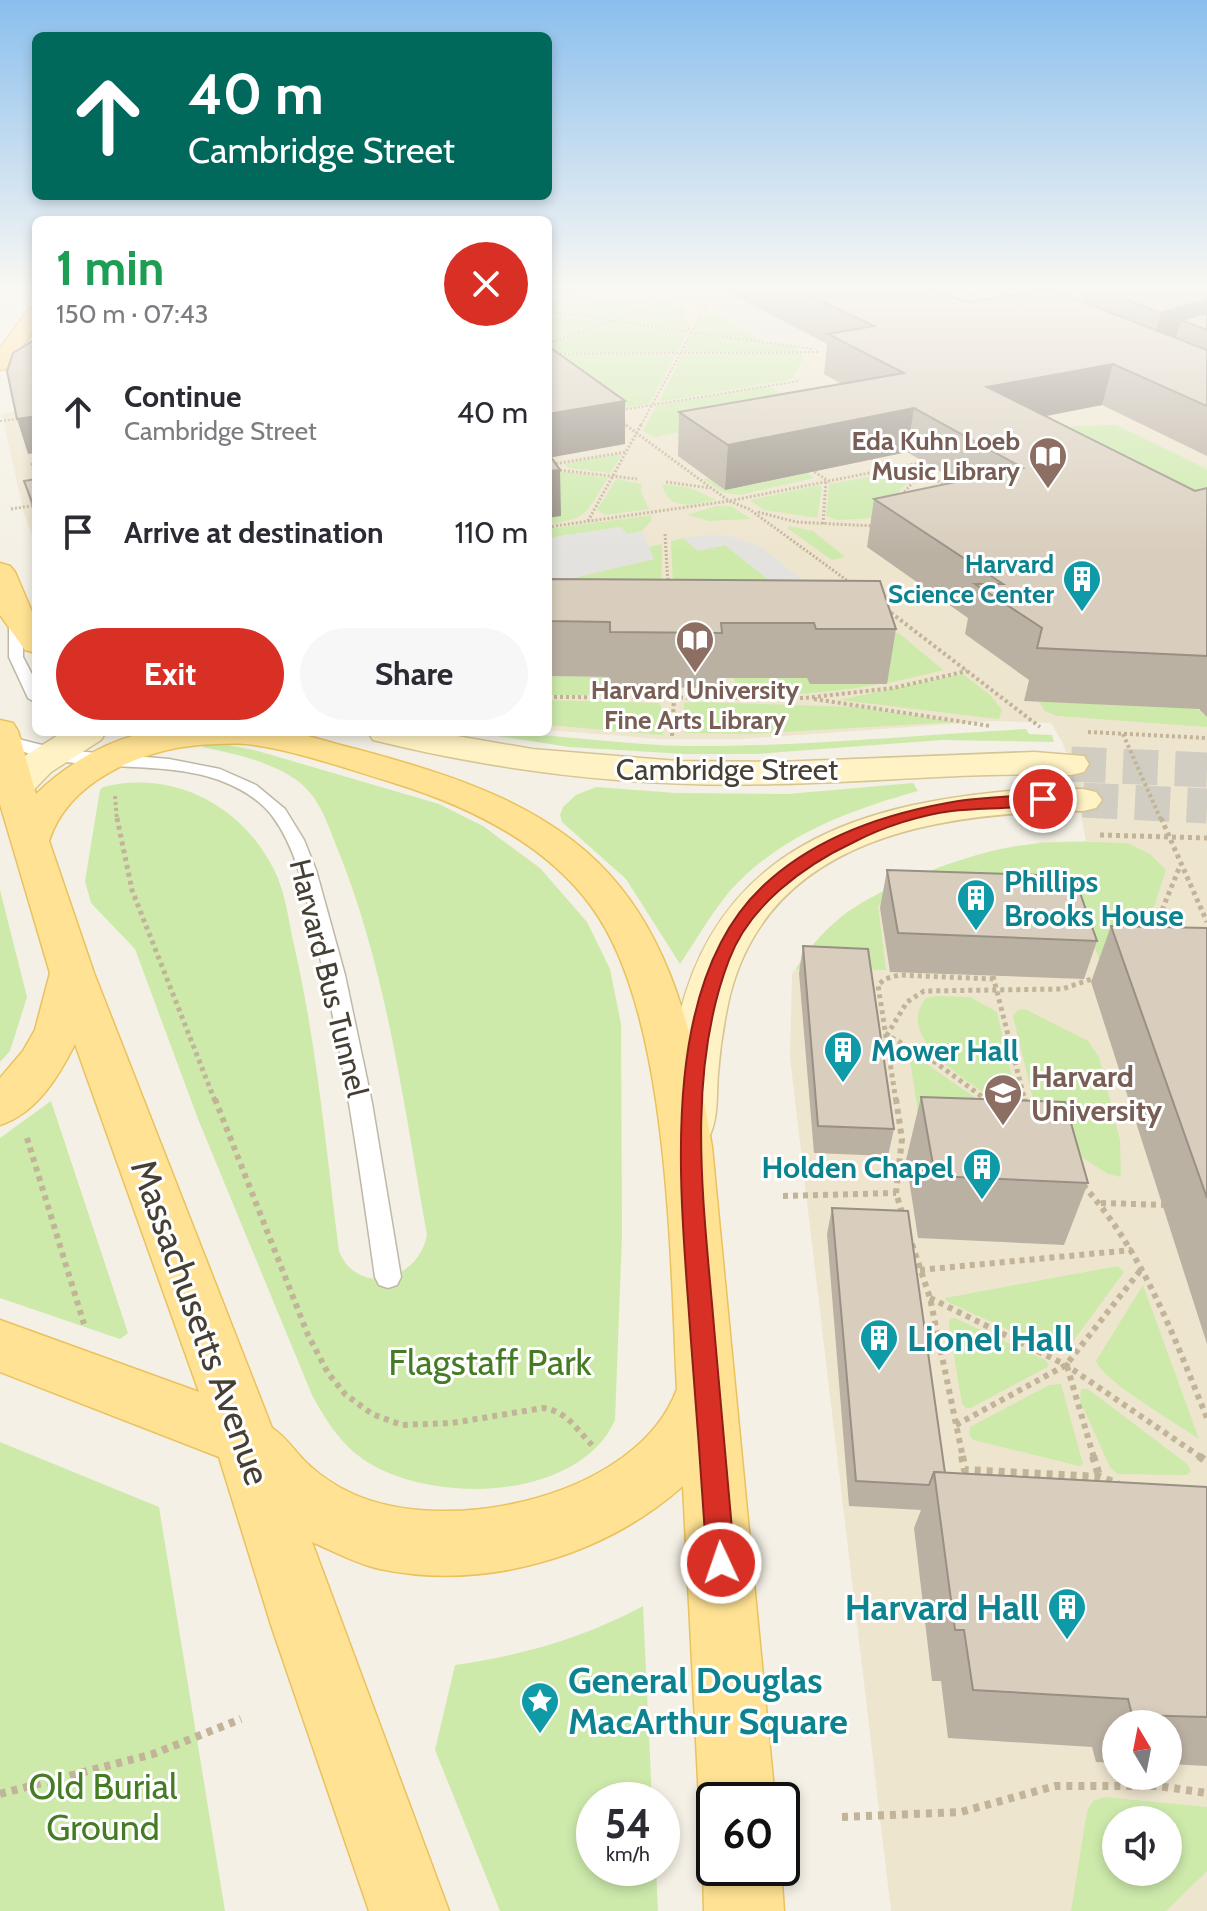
<!DOCTYPE html>
<meta charset="utf-8">
<style>
body{margin:0;font-family:Cabin,sans-serif;background:#f7f7f7;color:#2b2b33;height:100vh;display:flex;flex-direction:column;font-size:30px;white-space:nowrap}
*{box-sizing:border-box;margin:0}
p{font-size:26px;color:#7c7c81}
.icon{flex:none;width:44px;height:44px;fill:none;stroke:currentColor;stroke-width:2;stroke-linecap:round;stroke-linejoin:round}
.map{position:relative;flex:1;overflow:hidden}
.sheet{position:absolute;left:32px;top:216px;width:520px;height:520px;display:flex;flex-direction:column;background:#fff;border-radius:12px;box-shadow:0 4px 12px #0003}
.sheet>*{flex:none}
.guide{position:absolute;left:32px;top:32px;width:520px;height:168px;border-radius:12px;box-shadow:0 4px 12px #0003;background:#00695c;color:#fff;overflow:hidden}
.needle{width:52px;rotate:350deg}
.tools{position:absolute;left:1102px;top:1710px;display:grid;gap:16px}
.tools a{display:grid;place-items:center;width:80px;height:80px;border-radius:50%;background:#fff;box-shadow:0 4px 12px #0003;font-size:40px}
.speed{position:absolute;left:576px;top:1782px;display:flex;gap:16px;font-size:40px;font-weight:700;text-align:center}
.speed>*{display:grid;place-content:center;width:104px;height:104px;border-radius:50%;background:#fff;box-shadow:0 4px 12px #0003;line-height:1}
.speed small{font-size:20px;font-weight:400}
.speed .limit{border:4px solid #111;border-radius:12px;background:#fff;color:#111}
.pin{position:absolute;display:grid;place-items:center;width:68px;height:68px;color:#fff;margin:-34px;border:4px solid #fff;border-radius:50%;box-shadow:0 2px 8px #0007}
.me{position:absolute;width:88px;margin:-44px;rotate:357deg;stroke-linejoin:round;filter:drop-shadow(0 0 6px #0008)}
.turn{display:flex;align-items:center;gap:28px;height:168px;padding:0 24px;font-size:36px}
.turn .icon{width:104px;height:104px;stroke-width:2.5}
.turn b{display:block;font-size:56px;line-height:68px}
.round{display:grid;place-items:center;flex:none;width:84px;height:84px;border-radius:42px;background:#f7f7f7}
.overview{display:flex;align-items:center;justify-content:space-between;height:136px;padding:0 24px}
h1{font-size:48px;font-weight:700;line-height:60px;color:#1e9e55}
.button{display:flex;gap:16px;margin-top:auto;padding:16px 24px}
.button a{flex:1;height:92px;border-radius:48px;background:#d93025;color:#fff;font-size:32px;font-weight:700;line-height:92px;text-align:center}
.button a+a{background:#f7f7f7;color:#2b2b33}
ul{padding:0;list-style:none}
li{display:flex;align-items:center;gap:24px;height:120px;padding:0 24px}
li div{flex:1}
li b{display:block;font-size:30px}
li em{font-style:normal}
.map>svg:first-child{display:block}
</style>
<div class="map">
<svg width="1207" height="1911" viewBox="0 0 1207 1911">
<rect width="100%" height="100%" fill="#f4f0e5"/>
<g fill="#eee5ce" fill-rule="evenodd">
<path d="M548,287H1207V1911H891L790,1058L792,974L809,948L841,917L866,901L984,853L1042,842L1086,841L1071,764L1062,742L1051,723L994,721L740,739H659L548,730ZM1116,1724H1168V1776H1116ZM1116,1820H1168V1872H1116Z"/>
<path d="M36,408V547L23,510L2,414Z"/>
</g>
<g fill="#cdeaab" fill-rule="evenodd">
<path d="M639,291L661,303L611,319L548,312L551,301Z"/>
<path d="M665,304L680,313L687,330L616,321Z"/>
<path d="M707,309L766,342L696,332Z"/>
<path d="M548,314L605,322L548,340Z"/>
<path d="M611,322L688,333L677,352L548,353V344Z"/>
<path d="M693,333L794,347L798,351L684,352Z"/>
<path d="M800,353L804,358L792,378L788,380L659,402L682,355Z"/>
<path d="M548,355H675L649,404L617,410Z"/>
<path d="M769,386L806,408L654,437L643,431L656,406Z"/>
<path d="M1116,425L1207,469V501L1058,427Z"/>
<path d="M622,454L610,473L569,468L564,464Z"/>
<path d="M801,468L814,478L739,495L722,492L703,479L708,478L725,490L800,475Z"/>
<path d="M548,470L608,478C586,512 590,518 548,525V518L560,516Z"/>
<path d="M873,476L907,483L873,518L838,520L826,516L829,484Z"/>
<path d="M616,479L642,484L641,492L649,509L606,515L597,510Z"/>
<path d="M662,484L691,488L716,500C693,504 669,513 662,484Z"/>
<path d="M819,485L822,487L817,518L764,510L750,500Z"/>
<path d="M716,506H731L751,519L709,521L687,515Z"/>
<path d="M651,515V521L642,531L627,534L620,527L548,538V529Z"/>
<path d="M790,526L813,531L845,557L832,560L787,528Z"/>
<path d="M683,538L698,551L725,545L799,604L674,605L671,541Z"/>
<path d="M662,544L661,605L548,584L653,559L649,547Z"/>
<path d="M885,628L900,634L943,670C868,690 813,695 736,696L734,678H807Z"/>
<path d="M963,674L990,695L1002,710L999,719L839,700Z"/>
<path d="M548,676L610,677L609,687H616L617,695H548Z"/>
<path d="M548,700L658,703L661,706L663,735L548,725Z"/>
<path d="M1038,701L1182,708L1181,704L1201,711L1207,717V727L1057,716L1045,711Z"/>
<path d="M698,702L856,707L956,722L751,734L684,733V703Z"/>
<path d="M1026,729L1029,734L1052,735L1054,742L942,740L757,754H685L569,747L472,732C543,732 613,744 685,746C798,747 913,735 1026,729Z"/>
<path d="M212,742L258,751L439,804L483,826L540,868L587,922L610,969L621,1024L622,1235L615,1420C578,1504 420,1506 356,1454C336,1437 324,1417 312,1395L198,1119L135,949L91,903L85,881L100,790L103,787C171,770 238,803 271,864C285,888 288,918 294,945C317,1045 326,1149 339,1251C358,1298 419,1280 427,1235C404,1107 388,977 340,855C329,829 322,800 299,782C271,761 235,754 202,747Z"/>
<path d="M913,783L918,791C847,811 779,836 729,892C711,914 696,940 680,964L626,879L562,822L560,815L563,807L576,795L596,787L676,793L788,794Z"/>
<path d="M1128,843L1150,854L1166,870L1148,926L1138,943L1099,959L1081,912L878,905L886,970L796,969C808,950 822,932 840,918C876,888 964,855 1011,847C1048,840 1090,842 1128,843Z"/>
<path d="M0,890L27,997L10,1051L0,1062Z"/>
<path d="M936,996L970,997L997,1012L1020,1112H1013C984,1091 890,1042 926,998Z"/>
<path d="M1025,1009L1088,1041L1099,1057L1120,1140L1121,1177L1108,1174L1050,1137L1038,1120L1013,1016L1018,1010Z"/>
<path d="M909,1053L912,1054L1015,1125L919,1119Z"/>
<path d="M51,1101L127,1330L128,1333L120,1339L0,1298V1138Z"/>
<path d="M1118,1266L1124,1272L1066,1351H1054L948,1302L945,1298Z"/>
<path d="M1143,1285L1199,1439C1178,1424 1104,1382 1096,1361Z"/>
<path d="M955,1318L1045,1360L1049,1366L971,1408H966L962,1404L949,1326L950,1319Z"/>
<path d="M1061,1384L1083,1464L1079,1466L973,1440L969,1435L970,1427L1049,1385Z"/>
<path d="M1081,1389H1088L1187,1464L1191,1471L1187,1475L1117,1474L1110,1467L1080,1401Z"/>
<path d="M0,1442L159,1507L225,1911H0Z"/>
<path d="M643,1606L652,1800H594V1868H656L658,1911H500L435,1750L455,1665C520,1656 584,1638 643,1606Z"/>
<path d="M1105,1797L1207,1807V1871L1166,1911H1071L1087,1811L1093,1801ZM1168,1820V1872H1116V1820Z"/>
</g>
<g fill="#e4e2de">
<path d="M756,299L814,331L767,339L711,306Z"/>
<path d="M621,527L627,534L642,531L654,559L548,584V538Z"/>
<path d="M708,535L730,536L761,547L864,629L799,604L725,545L698,551L683,538Z"/>
</g>
<g fill="none" stroke-linecap="round" stroke-linejoin="round">
<g stroke="#d1cdc2" stroke-width="35" stroke-dasharray="35 17" stroke-linecap="butt">
<path d="M1071,764L1207,770"/>
<path d="M1083,800L1207,806"/>
</g>
<g stroke="#c0b8a7" stroke-width="3">
<g id="service">
<path d="M16,612L23,616V657L36,682V703L28,698L9,657V616Z"/>
<path d="M0,729L22,740L62,750L169,759L220,769L256,785L285,809L304,840L316,870L345,975L372,1103L401,1277L397,1285L388,1288L379,1285L375,1277C359,1163 343,1049 315,937C306,897 298,851 273,817C260,799 240,788 219,780C152,756 61,779 0,740Z"/>
</g>
</g>
<g stroke="#c0b8a7" stroke-width="3">
<path id="tertiary" d="M963,287H988L1057,316L1060,320L1057,324H1043L965,291Z"/>
</g>
<g stroke="#d6c592" stroke-width="3">
<g id="secondary">
<path d="M63,732H106L101,740L51,772L27,797L14,800L1,797V781L25,756Z"/>
<path d="M368,732H434L532,749L678,761L778,762L1034,752L1084,756L1089,764L1084,772L1071,775C973,772 876,782 778,784C642,788 506,773 373,740Z"/>
<path d="M1033,789H1083L1096,792L1102,800L1096,808L1083,811C943,812 771,835 730,995C724,1021 720,1047 718,1074C716,1096 719,1119 708,1139L690,1144L672,1139C657,1110 670,1062 676,1031C713,844 864,801 1033,789Z"/>
</g>
</g>
<g stroke="#eac25d" stroke-width="3">
<g id="primary">
<path d="M36,307V327L8,368L0,370V348L29,309Z"/>
<path d="M0,563L10,566L15,572L36,621V653L25,650L0,615Z"/>
<path d="M0,720L13,723L18,731L36,794C66,765 109,738 152,732C169,730 189,732 206,732C232,732 259,730 285,732C308,734 333,744 356,749C452,775 556,806 620,887C679,960 697,1056 712,1147L775,1800H714V1828L710,1827L699,1800L683,1486C603,1557 485,1591 380,1569C357,1564 333,1551 312,1542L449,1911H369L272,1628L219,1457L0,1372V1320L199,1392L75,1044C58,1077 37,1113 0,1125V1078L23,1051L35,1030L50,973L0,804ZM199,745C217,744 236,742 254,745C297,751 351,770 394,783C468,806 544,842 591,906C670,1012 670,1257 677,1389C638,1497 447,1538 351,1493C338,1487 321,1476 310,1466C297,1455 287,1437 272,1428L94,973L49,841C68,781 141,750 199,745Z"/>
<path d="M714,1841V1868H781L784,1911H704L703,1868Z"/>
</g>
</g>
<g stroke="#c2b498" stroke-width="2" stroke-dasharray="2 2" stroke-linecap="butt">
<path d="M634,287L682,313"/>
<path d="M672,287L690,331"/>
<path d="M548,301L664,287"/>
<path d="M548,312L813,349"/>
<path d="M548,343L677,298L711,290"/>
<path d="M548,354L820,352"/>
<path d="M622,410L799,381"/>
<path d="M0,421L36,417"/>
<path d="M622,422L626,425"/>
<path d="M641,425L714,292"/>
</g>
<g stroke="#c2b498" stroke-width="3" stroke-dasharray="2 2" stroke-linecap="butt">
<path d="M623,423L729,501L749,509L852,584"/>
<path d="M868,456L889,469"/>
<path d="M36,462L32,464L36,477"/>
<path d="M548,465L626,452"/>
<path d="M910,465L950,488"/>
<path d="M808,467L828,481"/>
<path d="M548,469L637,479"/>
<path d="M666,482L710,488"/>
<path d="M899,498L922,472"/>
<path d="M11,509L36,505"/>
<path d="M758,512L796,522L874,526"/>
<path d="M588,521L642,423"/>
<path d="M823,524L826,481"/>
<path d="M548,527L729,501L929,461"/>
<path d="M665,534L668,585"/>
</g>
<g stroke="#c2b498" stroke-width="4" stroke-dasharray="3 3" stroke-linecap="butt">
<path d="M886,609L1040,727"/>
<path d="M548,697L805,698L893,688L967,671"/>
<path d="M814,699L990,726"/>
<path d="M1088,732L1207,738"/>
<path d="M1123,734L1161,820"/>
<path d="M672,736L674,699"/>
<path d="M115,796L117,820"/>
</g>
<g stroke="#c2b498" stroke-width="5" stroke-dasharray="4 4" stroke-linecap="butt">
<path d="M117,818L132,890L215,1101"/>
<path d="M1161,818L1207,922"/>
<path d="M1100,835L1207,838"/>
<path d="M1153,932L1180,866"/>
<path d="M993,976L1025,1101"/>
<path d="M896,1101L878,985L885,979L899,975L993,979"/>
<path d="M988,1101L932,1060L887,1035L907,1002L924,991L1062,989L1098,977"/>
</g>
<g stroke="#c2b498" stroke-width="6" stroke-dasharray="5 5" stroke-linecap="butt">
<path d="M215,1099L308,1335L328,1373L345,1394L372,1414L402,1425L452,1423L543,1408C567,1411 576,1429 592,1445"/>
<path d="M896,1099L902,1139L896,1193L903,1216"/>
<path d="M985,1099L989,1102"/>
<path d="M1024,1099L1026,1106"/>
<path d="M27,1138L84,1324"/>
<path d="M1083,1185C1144,1253 1173,1335 1207,1418"/>
<path d="M783,1196L896,1193"/>
<path d="M1101,1203L1166,1205"/>
<path d="M912,1244L930,1298L963,1458"/>
<path d="M920,1270L1132,1250"/>
<path d="M930,1298L1066,1365L1202,1458"/>
<path d="M1067,1366L1094,1458"/>
<path d="M956,1425L1066,1365L1143,1267"/>
</g>
<g stroke="#c2b498" stroke-width="8" stroke-dasharray="6 6" stroke-linecap="butt">
<path d="M962,1456L965,1470L1100,1477L1118,1484"/>
<path d="M1093,1456L1100,1479"/>
<path d="M1199,1456L1207,1462"/>
<path d="M0,1794L153,1754L241,1719"/>
<path d="M842,1817L961,1812L1055,1786H1158L1207,1793"/>
</g>
<use href="#service" fill="#fff" fill-rule="evenodd"/>
<use href="#tertiary" fill="#fff" fill-rule="evenodd"/>
<use href="#secondary" fill="#fff2c4" fill-rule="evenodd"/>
<use href="#primary" fill="#ffe293" fill-rule="evenodd"/>
</g>
<g fill="#bbb1a3">
<path d="M718,287H929L955,298L969,302H1082L1085,287H1207V456L1102,405L1046,416L1195,491L1207,488V717L1199,709L1024,701L1029,680L965,634L968,618L867,547L874,499L958,482L907,452L725,490L678,456L679,412L842,384L824,374L827,344Z"/>
<path d="M36,479V522L24,481Z"/>
<path d="M548,579L896,629L887,684H810L807,678H719V688L609,687V677L548,676Z"/>
<path d="M887,870L1097,941L1084,979L890,972L880,908Z"/>
<path d="M1111,926L1207,928V1344L1091,982Z"/>
<path d="M803,946L894,1129L888,1156L814,1153L799,973Z"/>
<path d="M921,1097L1088,1183L1064,1245L918,1238L906,1160Z"/>
<path d="M832,1208L945,1473L1207,1487V1766L1168,1764V1724H1116V1763L1096,1762L1092,1747L948,1738L941,1681H932L914,1528L921,1510L849,1506L827,1234Z"/>
</g>
<g fill="#989084">
<path d="M548,287H614L548,295Z"/>
<path d="M1207,299V330L1181,320L1174,344L1151,351L1161,313Z"/>
<path d="M1113,364L1102,405L979,429L987,387Z"/>
<path d="M625,401V444L548,458V414Z"/>
<path d="M914,408L907,452L725,490L728,445Z"/>
<path d="M36,416V453L28,454L17,419Z"/>
<path d="M560,470L561,516L548,518V471Z"/>
</g>
<g fill="#d9cebd" stroke="#989084" stroke-width="2">
<path d="M793,287H929L955,298L969,302L1050,289L1207,350V406L1113,364L987,387L1195,491L1207,488V656L1037,648L1042,628L975,584H1003L874,499L1023,468L914,408L728,445L679,412L904,373L828,334L874,326Z"/>
<path d="M1094,287H1207V299L1161,313Z"/>
<path d="M1207,313V330L1181,320Z"/>
<path d="M36,339V416L17,419L7,371L13,353Z"/>
<path d="M548,346L625,401L548,414Z"/>
<path d="M548,453L560,470L548,471Z"/>
<path d="M36,479V512L24,481Z"/>
<path d="M548,579L880,581L896,629H816L814,623H721L722,633L610,632V622L548,621Z"/>
<path d="M887,870L1074,876L1097,941L898,933Z"/>
<path d="M1111,926L1207,928V1198Z"/>
<path d="M803,946L868,949L894,1129L818,1126Z"/>
<path d="M921,1097L1065,1102L1088,1183L935,1176Z"/>
<path d="M832,1208L908,1211L945,1473L934,1472L929,1485L856,1481Z"/>
<path d="M934,1472L1207,1487V1717L1132,1715L1128,1699L973,1690L964,1630H955Z"/>
</g>
<linearGradient id="sky" x2="0" y2="1"><stop stop-color="#8abfed"/><stop offset="0.52" stop-color="#faf8f3"/><stop offset="1" stop-color="#faf8f3" stop-opacity="0"/></linearGradient>
<rect width="1207" height="554" fill="url(#sky)"/>
<path fill="#d93025" stroke="#8d1f18" stroke-width="2" d="M1043,794L1051,799L1049,802C1018,810 984,807 952,811C920,815 883,827 854,842C803,866 749,906 729,960C686,1072 703,1200 713,1315C720,1398 728,1481 735,1563L731,1573L721,1577L711,1573L707,1563C702,1485 696,1406 690,1328C681,1195 656,988 762,887C811,840 881,815 947,803C978,797 1012,797 1043,794Z"/>
<defs>
<g id="library-pin" transform="scale(2)"><path d="M0 17L-7.5 6A9.5 9.5 0 1 1 7.5 6Z" fill="#8d6e63" stroke="#fff"/><path d="M-6-4Q-3-5.5-.7-3.5V5Q-3 3-6 4ZM6-4Q3-5.5 .7-3.5V5Q3 3 6 4Z" fill="#fff"/></g>
<g id="building-pin" transform="scale(2)"><path d="M0 17L-7.5 6A9.5 9.5 0 1 1 7.5 6Z" fill="#0f9aa8" stroke="#fff"/><path d="M-4-6H4V6H1V3H-1V6H-4ZM-2.5-4.3h1.7v1.8h-1.7ZM.8-4.3h1.7v1.8H.8ZM-2.5-1h1.7V.8h-1.7ZM.8-1h1.7V.8H.8Z" fill="#fff"/></g>
<g id="university-pin" transform="scale(2)"><path d="M0 17L-7.5 6A9.5 9.5 0 1 1 7.5 6Z" fill="#8d6e63" stroke="#fff"/><path d="M0-5L7-2L0 1L-7-2ZM-4 1L0 2.5L4 1V4Q0 6-4 4Z" fill="#fff"/></g>
<g id="sight-pin" transform="scale(2)"><path d="M0 17L-7.5 6A9.5 9.5 0 1 1 7.5 6Z" fill="#0f9aa8" stroke="#fff"/><path d="M0-6L1.8-2.2L6-1.7L2.9 1.2L3.7 5.4L0 3.3L-3.7 5.4L-2.9 1.2L-6-1.7L-1.8-2.2Z" fill="#fff"/></g>
</defs>
<g fill-rule="evenodd">
<use href="#library-pin" x="1048" y="456"/>
<use href="#building-pin" x="1082" y="579"/>
<use href="#library-pin" x="695" y="640"/>
<use href="#building-pin" x="976" y="898"/>
<use href="#building-pin" x="843" y="1050"/>
<use href="#university-pin" x="1003" y="1093"/>
<use href="#building-pin" x="982" y="1167"/>
<use href="#building-pin" x="879" y="1338"/>
<use href="#building-pin" x="1067" y="1607"/>
<use href="#sight-pin" x="540" y="1701"/>
</g>
<g text-anchor="middle" dominant-baseline="central" stroke-width="6" stroke-linejoin="round" paint-order="stroke">
<g font-size="26" font-weight="bold" fill="#785e54" stroke="#fff" text-anchor="end">
<text x="1020" y="441">Eda Kuhn Loeb<tspan x="1020" dy="30">Music Library</tspan></text>
<text x="695" y="690" text-anchor="middle">Harvard University<tspan x="695" dy="30">Fine Arts Library</tspan></text>
</g>
<g font-size="26" font-weight="bold" fill="#0d838f" stroke="#fff" text-anchor="end">
<text x="1054" y="564">Harvard<tspan x="1054" dy="30">Science Center</tspan></text>
</g>
<g font-size="30" fill="#464034" stroke="#fff">
<text x="727" y="769">Cambridge Street</text>
<text transform="translate(329 978) rotate(76)">Harvard Bus Tunnel</text>
</g>
<g font-size="30" font-weight="bold" fill="#0d838f" stroke="#fff" text-anchor="start">
<text x="1004" y="881">Phillips<tspan x="1004" dy="34">Brooks House</tspan></text>
<text x="871" y="1050">Mower Hall</text>
<text x="954" y="1167" text-anchor="end">Holden Chapel</text>
</g>
<g font-size="30" font-weight="bold" fill="#785e54" stroke="#fff" text-anchor="start">
<text x="1031" y="1076">Harvard<tspan x="1031" dy="34">University</tspan></text>
</g>
<g font-size="36" fill="#464034" stroke="#fff">
<text transform="translate(201 1322) rotate(70)">Massachusetts Avenue</text>
</g>
<g font-size="36" font-weight="bold" fill="#0d838f" stroke="#fff" text-anchor="start">
<text x="907" y="1338">Lionel Hall</text>
<text x="1039" y="1607" text-anchor="end">Harvard Hall</text>
<text x="568" y="1680">General Douglas<tspan x="568" dy="41">MacArthur Square</tspan></text>
</g>
<g font-size="36" fill="#447b24" stroke="#fff">
<text x="490" y="1362">Flagstaff Park</text>
<text x="103" y="1786">Old Burial<tspan x="103" dy="41">Ground</tspan></text>
</g>
</g>
</svg>
<div class="tools">
<a><svg class="needle" viewBox="-14 -14 28 28"><path d="M0-13l5 13h-10z" fill="#e53935"/><path d="M0 13l5-13h-10z" fill="#7c7c81"/></svg></a>
<a><svg class="icon" aria-label="sound" viewBox="0 0 24 24"><path d="M4 9h4l5-4v14l-5-4H4zM17 9q2 3 0 6"/></svg></a>
</div>
<div class="speed"><div>54<small>km/h</small></div><div class="limit">60</div></div>
<div class="pin" style="left:1043px;top:799px;background:#d93025"><svg class="icon" aria-label="arrive" viewBox="0 0 24 24"><path d="M6 21V4h12l-3 4 3 4H6"/></svg></div>
<svg class="me" style="left:721px;top:1563px" viewBox="-20 -20 40 40"><circle r="17" fill="#d93025" stroke="#fff" stroke-width="3"/><path d="M0-11L8 9 0 5-8 9z" fill="#fff"/></svg>
<div class="guide">
<div class="turn"><svg class="icon" aria-label="ahead" viewBox="0 0 24 24"><path d="M12 20V5M6 11l6-6 6 6"/></svg><div><b>40 m</b>Cambridge Street</div></div>
</div>
<section class="sheet">
<div class="overview"><div><h1>1 min</h1><p>150 m · 07:43</p></div><a class="round" style="background:#d93025;color:#fff"><svg class="icon" aria-label="close" viewBox="0 0 24 24"><path d="M6 6l12 12M18 6L6 18"/></svg></a></div>
<ul>
<li><svg class="icon" aria-label="ahead" viewBox="0 0 24 24"><path d="M12 20V5M6 11l6-6 6 6"/></svg><div><b>Continue</b><p>Cambridge Street</p></div><em>40 m</em></li>
<li><svg class="icon" aria-label="arrive" viewBox="0 0 24 24"><path d="M6 21V4h12l-3 4 3 4H6"/></svg><div><b>Arrive at destination</b></div><em>110 m</em></li>
</ul>
<div class="button"><a>Exit</a><a>Share</a></div>
</section>
</div>
